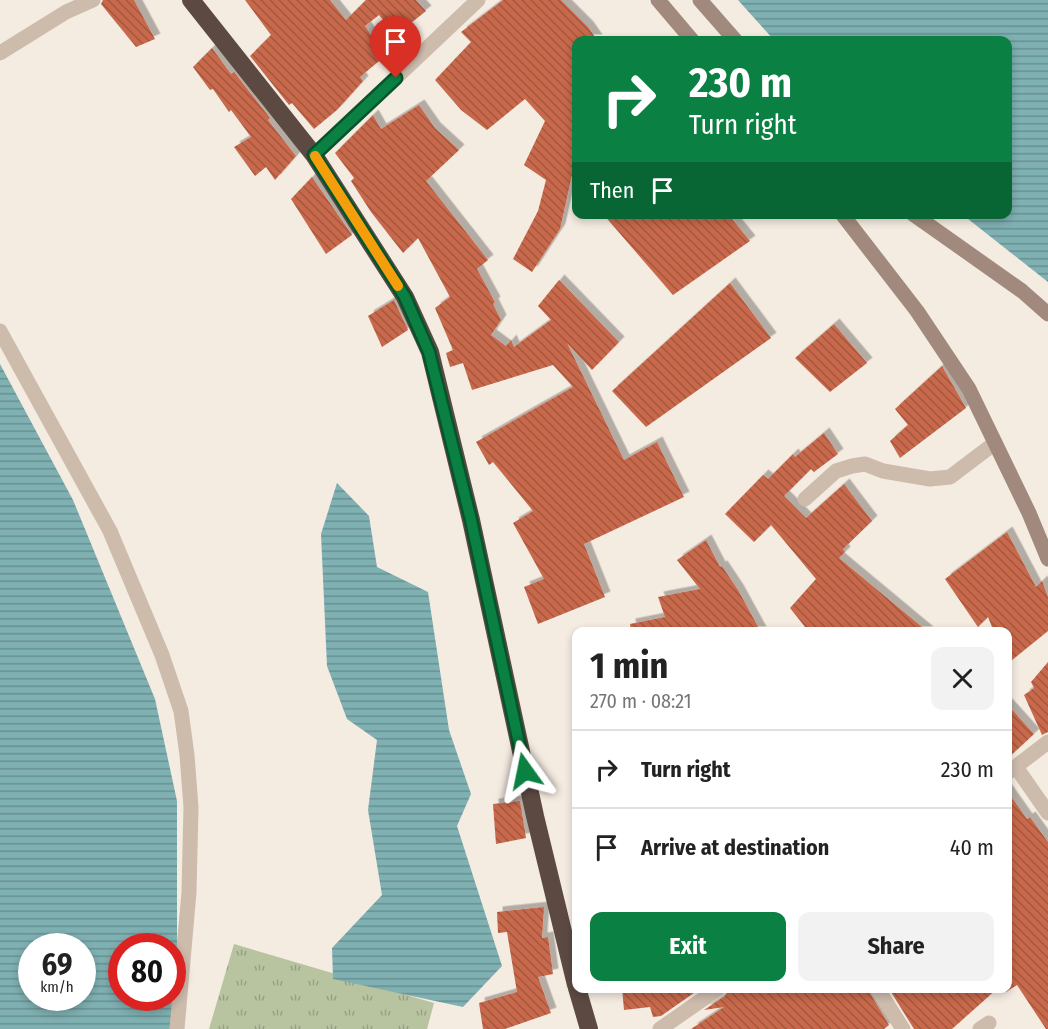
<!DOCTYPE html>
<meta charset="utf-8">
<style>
body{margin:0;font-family:"Fira Sans Condensed",sans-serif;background:#f2f2f2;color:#222;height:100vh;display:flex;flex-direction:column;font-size:22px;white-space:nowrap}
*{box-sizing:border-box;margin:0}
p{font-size:20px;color:#767676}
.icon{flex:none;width:33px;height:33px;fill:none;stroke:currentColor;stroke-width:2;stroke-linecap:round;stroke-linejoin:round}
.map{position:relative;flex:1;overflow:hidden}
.panel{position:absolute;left:572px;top:627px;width:440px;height:366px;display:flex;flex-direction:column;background:#fff;border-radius:12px;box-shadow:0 3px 9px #0003}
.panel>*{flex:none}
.guide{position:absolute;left:572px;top:36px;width:440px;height:183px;border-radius:12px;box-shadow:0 3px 9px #0003;background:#0b8043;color:#fff;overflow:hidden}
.speed{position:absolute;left:18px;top:933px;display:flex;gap:12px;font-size:30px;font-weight:700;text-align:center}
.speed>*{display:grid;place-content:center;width:78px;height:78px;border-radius:50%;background:#fff;box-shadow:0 3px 9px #0003;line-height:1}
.speed small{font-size:15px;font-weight:400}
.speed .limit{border:9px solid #d22;background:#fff;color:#111}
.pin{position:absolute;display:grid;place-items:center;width:51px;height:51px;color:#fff;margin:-62px -26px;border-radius:50% 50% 50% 0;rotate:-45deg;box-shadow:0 0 6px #0007}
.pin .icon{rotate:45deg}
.me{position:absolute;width:66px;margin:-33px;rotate:348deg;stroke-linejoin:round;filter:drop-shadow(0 0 4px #0008)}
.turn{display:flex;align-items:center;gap:21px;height:126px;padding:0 18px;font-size:27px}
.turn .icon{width:78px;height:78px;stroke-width:2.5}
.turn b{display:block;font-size:42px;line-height:51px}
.then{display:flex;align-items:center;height:57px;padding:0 18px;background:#0003;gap:12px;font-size:22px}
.round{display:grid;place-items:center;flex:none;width:63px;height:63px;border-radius:12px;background:#f2f2f2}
.headline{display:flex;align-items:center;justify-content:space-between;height:102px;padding:0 18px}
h1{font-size:36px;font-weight:700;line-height:45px}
.primary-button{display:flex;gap:12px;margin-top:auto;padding:12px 18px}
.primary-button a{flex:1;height:69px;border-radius:12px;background:#0b8043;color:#fff;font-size:24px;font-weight:700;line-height:69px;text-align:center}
.primary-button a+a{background:#f2f2f2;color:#222}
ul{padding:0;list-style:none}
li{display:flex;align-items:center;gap:18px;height:78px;padding:0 18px;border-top:2px solid #e0e0e0}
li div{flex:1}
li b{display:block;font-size:22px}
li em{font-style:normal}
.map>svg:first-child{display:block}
</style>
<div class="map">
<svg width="1048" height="1029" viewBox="0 0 1048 1029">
<defs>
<pattern id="grass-tufts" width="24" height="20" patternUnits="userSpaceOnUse" patternTransform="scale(1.5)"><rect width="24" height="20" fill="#b8c4a0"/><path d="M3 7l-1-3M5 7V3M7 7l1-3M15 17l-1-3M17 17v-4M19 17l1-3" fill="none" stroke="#97a083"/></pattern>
<pattern id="water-rules" width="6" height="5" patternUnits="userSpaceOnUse" patternTransform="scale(1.5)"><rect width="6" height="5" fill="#7fb0b2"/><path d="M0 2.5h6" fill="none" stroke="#699091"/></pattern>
<pattern id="building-back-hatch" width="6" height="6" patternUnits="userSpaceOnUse" patternTransform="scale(1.5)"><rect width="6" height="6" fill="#c8694b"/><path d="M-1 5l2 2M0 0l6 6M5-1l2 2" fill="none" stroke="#a4573f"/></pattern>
<filter id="shadow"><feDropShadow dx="5.5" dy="-5.5" stdDeviation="0" flood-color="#0004"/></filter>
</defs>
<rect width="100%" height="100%" fill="#f4ebe1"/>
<path fill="url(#grass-tufts)" d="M234,944L434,1003L427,1029H209Z"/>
<g fill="url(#water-rules)" fill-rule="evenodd">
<path d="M738,0H1048V282L963,215L1006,214V40H774Z"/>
<path d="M0,364L73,500L155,699L177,801V1010L172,1029H0ZM32,946H82V998H32ZM122,946H172V998H122Z"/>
<path d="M337,483L369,516L377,567L428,592L449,730L471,794L457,826L502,966L463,1007L333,979L332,948L382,895L368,810L377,740L347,719L327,666L321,534Z"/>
</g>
<g fill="url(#building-back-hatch)" filter="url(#shadow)">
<path d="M103,0H134L155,39L136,47L101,4Z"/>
<path d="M245,0H330L346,20L366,0H416L426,11L396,35L379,15L365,26L385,56L360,77L363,81L337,110L314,129L292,103L289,105L250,56L271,35Z"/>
<path d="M503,0H561L588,27L597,40H576V157L560,229L532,272L513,259L538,211L546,180L524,165L545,121L525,99L487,130L461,110L435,80L471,42L461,32Z"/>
<path d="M212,48L231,74L234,72L270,118L268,120L296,156L275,180L266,167L255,176L234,147L251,137L231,110L229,112L213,89L210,90L193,67Z"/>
<path d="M419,105L435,128L459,150L426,181L488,260L477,269L495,302L493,304L501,320L491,335L506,346L511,340L514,347L551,320L538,306L559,280L619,342L592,370L567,343L624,460L657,442L684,497L584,544L605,597L538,624L524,587L544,579L513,523L533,511L493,462L489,465L476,442L573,387L553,365L472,390L463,363L450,367L446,353L453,350L435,308L450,297L418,238L403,253L371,212L351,181L354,178L335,153L373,115L381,129Z"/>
<path d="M312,177L352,235L326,254L291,199Z"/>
<path d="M603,214H728L750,241L673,295Z"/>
<path d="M730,283L771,338L646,427L612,391Z"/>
<path d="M394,300L408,330L382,347L368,316Z"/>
<path d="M834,324L867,363L830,392L795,358Z"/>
<path d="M942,366L966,408L900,458L890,441L908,425L895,409Z"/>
<path d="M824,433L838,454L814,472L811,469L784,496L806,518L844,484L872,521L843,549L845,552L839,558L928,632H809L790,608L816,579L771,525L754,542L725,514L763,475L768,479L793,454L795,457Z"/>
<path d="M1007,532L1036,587L1042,581L1048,597V631L1006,665V632H994L988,617L978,627L945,579Z"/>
<path d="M706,540L720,567L722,566L738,590L761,632H631L630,624L665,617L658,597L700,589L677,560Z"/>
<path d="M1048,662V732L1042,735L1024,695L1034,688L1031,682Z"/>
<path d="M1006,703L1034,734L1006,760Z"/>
<path d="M1006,789L1027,819L1030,817L1048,842V1029H1046L1017,985L1006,992Z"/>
<path d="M520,801L526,838L496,844L493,804Z"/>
<path d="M544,907L542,938L548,937L553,974L538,977L551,1013L505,1029H483L479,1003L517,992L507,932L498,933L497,912Z"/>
<path d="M622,988H701L661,1016L653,1017L650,1007L624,1010Z"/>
<path d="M729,988H867L889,1025L884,1029H691L724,1007L704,1010L725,996Z"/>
<path d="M894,988H998L952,1029H914L891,992Z"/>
</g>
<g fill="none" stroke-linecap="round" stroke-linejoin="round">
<g stroke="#cdbbac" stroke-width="15">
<path d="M0,53L66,12L93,0"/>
<path d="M314,155L478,0"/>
<path d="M0,331L110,531L162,655L181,711L187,755L191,807L189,892L177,1029"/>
<path d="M805,499L836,471L852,466L865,464L883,471L930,479L950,477L995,443"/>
<path d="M1016,767L1048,813"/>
<path d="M1006,774L1048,742"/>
<path d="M877,988L903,1029"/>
<path d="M660,1029L719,988"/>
<path d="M980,1029L989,1023"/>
</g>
<g stroke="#a18a7d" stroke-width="15">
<path d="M658,0L692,40"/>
<path d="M700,0L735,40"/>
<path d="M842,214L917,311L969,389L1029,513L1048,559"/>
<path d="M913,214L1022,291L1048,314"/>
</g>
<g stroke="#5c4a42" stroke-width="18">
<path d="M191,0L314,155L405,297L430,352L471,520L535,816L576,985"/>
<path d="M577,988L589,1029"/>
</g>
</g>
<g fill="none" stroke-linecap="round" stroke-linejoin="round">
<g stroke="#07532c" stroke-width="15">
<path id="route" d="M396,78L314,155L405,297L429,352L471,520L525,771"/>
</g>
<use href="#route" stroke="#0b8043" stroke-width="10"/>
<path stroke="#f59e0b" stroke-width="10" d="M315,156L398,286"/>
</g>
</svg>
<div class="speed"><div>69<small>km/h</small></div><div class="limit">80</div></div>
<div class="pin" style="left:396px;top:78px;background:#d93025"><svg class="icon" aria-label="arrive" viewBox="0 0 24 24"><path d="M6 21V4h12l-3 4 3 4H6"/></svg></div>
<svg class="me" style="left:525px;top:771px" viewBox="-20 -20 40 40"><path d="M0-17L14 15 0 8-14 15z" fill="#0b8043" stroke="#fff" stroke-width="4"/></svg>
<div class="guide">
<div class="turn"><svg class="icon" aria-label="right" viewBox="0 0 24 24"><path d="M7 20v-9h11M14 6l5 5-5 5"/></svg><div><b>230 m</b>Turn right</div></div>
<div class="then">Then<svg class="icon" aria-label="arrive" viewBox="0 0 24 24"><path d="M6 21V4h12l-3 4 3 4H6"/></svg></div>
</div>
<section class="panel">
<div class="headline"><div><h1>1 min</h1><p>270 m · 08:21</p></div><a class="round"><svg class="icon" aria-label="close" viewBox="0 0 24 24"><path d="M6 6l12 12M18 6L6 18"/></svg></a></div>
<ul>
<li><svg class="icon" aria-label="right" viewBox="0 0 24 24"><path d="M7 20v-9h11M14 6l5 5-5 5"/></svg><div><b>Turn right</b></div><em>230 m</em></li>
<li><svg class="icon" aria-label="arrive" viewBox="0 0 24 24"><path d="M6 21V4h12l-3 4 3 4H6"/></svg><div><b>Arrive at destination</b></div><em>40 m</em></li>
</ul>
<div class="primary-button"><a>Exit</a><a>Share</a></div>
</section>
</div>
